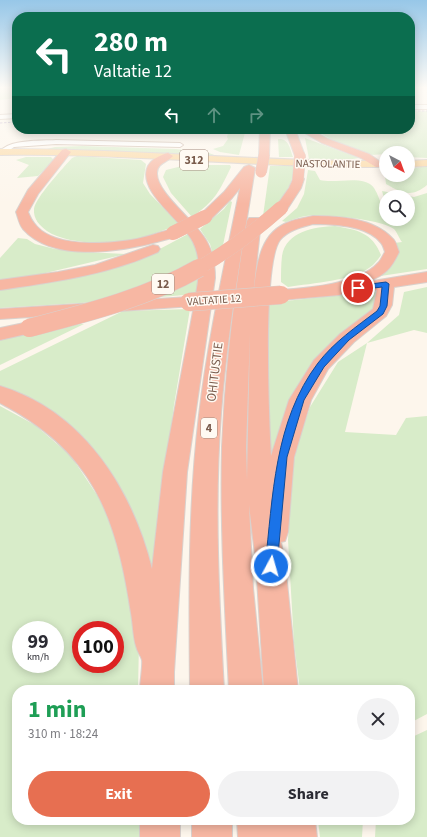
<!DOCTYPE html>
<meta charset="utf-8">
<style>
body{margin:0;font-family:"Source Sans 3",sans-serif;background:#f2f2f3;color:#2b2b33;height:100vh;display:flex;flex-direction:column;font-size:15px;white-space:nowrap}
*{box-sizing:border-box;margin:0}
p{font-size:13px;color:#7c7c81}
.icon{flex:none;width:22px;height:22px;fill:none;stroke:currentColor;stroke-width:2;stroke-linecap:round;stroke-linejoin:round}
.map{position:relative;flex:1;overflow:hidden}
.sheet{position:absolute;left:12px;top:685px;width:403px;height:140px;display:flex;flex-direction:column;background:#fff;border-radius:16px;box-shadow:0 2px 10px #0003}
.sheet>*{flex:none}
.top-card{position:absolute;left:12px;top:12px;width:403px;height:122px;border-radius:16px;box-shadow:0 2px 10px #0003;background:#0b6e4f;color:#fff;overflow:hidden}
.needle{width:26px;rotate:139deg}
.tools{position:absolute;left:379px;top:146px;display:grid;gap:8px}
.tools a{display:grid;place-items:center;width:36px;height:36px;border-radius:50%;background:#fff;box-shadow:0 2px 10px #0003;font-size:20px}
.speed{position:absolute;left:12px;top:621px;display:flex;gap:8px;font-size:20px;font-weight:700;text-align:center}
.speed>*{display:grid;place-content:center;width:52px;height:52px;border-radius:50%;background:#fff;box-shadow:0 2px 10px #0003;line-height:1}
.speed small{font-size:10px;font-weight:400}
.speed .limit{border:6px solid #d22;background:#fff;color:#111}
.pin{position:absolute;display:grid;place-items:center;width:34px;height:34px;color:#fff;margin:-17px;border:2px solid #fff;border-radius:50%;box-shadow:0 1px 4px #0007}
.me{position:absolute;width:44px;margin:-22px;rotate:6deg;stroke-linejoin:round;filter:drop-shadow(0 0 3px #0008)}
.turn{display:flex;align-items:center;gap:14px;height:84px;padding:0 16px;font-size:18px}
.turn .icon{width:52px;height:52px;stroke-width:2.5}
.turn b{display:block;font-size:28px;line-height:34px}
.lanes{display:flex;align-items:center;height:38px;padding:0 16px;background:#0003;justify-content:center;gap:20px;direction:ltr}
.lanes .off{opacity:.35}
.round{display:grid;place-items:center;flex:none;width:42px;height:42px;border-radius:21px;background:#f2f2f3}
.overview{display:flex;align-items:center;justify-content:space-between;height:68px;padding:0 16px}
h1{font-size:24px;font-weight:700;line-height:30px;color:#1e9e55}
.action{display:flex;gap:8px;margin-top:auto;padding:8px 16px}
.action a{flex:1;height:46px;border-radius:24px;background:#e76f51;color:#fff;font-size:16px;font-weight:700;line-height:46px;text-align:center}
.action a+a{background:#f2f2f3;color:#2b2b33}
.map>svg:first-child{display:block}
</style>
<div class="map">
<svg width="427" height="837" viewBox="0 0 427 837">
<rect width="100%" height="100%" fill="#fdf6ec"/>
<g fill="#d8ecc9" fill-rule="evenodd">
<path d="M0,87H17V98L0,100Z"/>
<path d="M427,111V158L408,157V153L370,155L336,142L313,129H410V112Z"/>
<path d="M229,129H246L239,155L220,152L213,149L223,146L228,139L227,137Z"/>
<path d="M305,138L359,158L347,160L309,159Z"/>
<path d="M278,139C289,138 290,149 293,157H279Z"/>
<path d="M83,146L176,149L209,153L217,156L47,149L55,147Z"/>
<path d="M77,156L141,160L146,164L143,183L150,194L178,223L174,227C163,230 151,235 140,238C115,244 69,246 47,231C40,226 33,219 34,209C35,198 64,167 72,158Z"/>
<path d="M26,157H51L54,160L38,176L17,178L29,165L16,160Z"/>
<path d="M186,165H230L231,167C219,192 215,201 192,217L171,193L163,177L166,170Z"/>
<path d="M270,166H295C292,189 280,202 263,216Z"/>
<path d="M427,166V185C412,198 401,193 386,184L385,176L387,175H408V169Z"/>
<path d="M308,170L315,171L320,180C336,184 364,174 374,188C378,194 380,202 383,208L382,212L386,209V219H408V197H386V205L382,191L414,197L427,193V269L374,277L394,243L402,242C399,238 397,232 394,229C380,219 324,214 306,216C299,217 292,220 286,222L282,221L297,208L304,194Z"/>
<path d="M230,201L232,202L222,250L213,255L210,244L200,229L224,209Z"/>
<path d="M335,226C357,230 372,232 381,255C379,258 376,262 373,265C355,281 312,283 288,287L281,282C281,273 281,264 282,256C286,231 315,227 335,226Z"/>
<path d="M188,234L195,243L200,263L111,301L0,308V288L154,252Z"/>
<path d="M18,238L27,239L35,244L55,249L84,252L126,254L37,275L0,280V258Z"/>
<path d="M201,271L197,294L136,299Z"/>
<path d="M427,287V333L414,330L367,343L345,432L396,435L406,418L427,416V714L410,723V690H300L294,643L288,540L293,457L310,407L338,362L367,343L399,315L404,292Z"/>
<path d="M378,291L376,311L326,353L270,499L265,387L267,303Z"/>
<path d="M190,309L174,405L161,507L156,610L112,479L0,389V371L123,311Z"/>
<path d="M84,324L0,365V338L57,325Z"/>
<path d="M0,406L35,425L71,456L105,507L123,550L139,642L138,690H17V820H139V837H0ZM21,630H55V664H21ZM81,630H115V664H81Z"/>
<path d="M427,730V837H375L376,820H410V738Z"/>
<path d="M318,820H363L362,837H320Z"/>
</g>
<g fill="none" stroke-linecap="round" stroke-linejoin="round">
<g stroke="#d1beb0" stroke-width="2">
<g id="minor">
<rect x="410" y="105" width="17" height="4"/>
<path d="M17,114V118L0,119V115Z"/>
<path d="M56,140L180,143L183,145L180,147L56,144L14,147L5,153H0C5,139 42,141 56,140Z"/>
</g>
</g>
<g stroke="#dad1cd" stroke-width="2">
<g id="major">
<path d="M0,149C129,148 257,162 386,161V167C257,168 129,153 0,155Z"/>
<path d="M427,160V166L408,167V161Z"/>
</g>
</g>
<g stroke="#dad1cd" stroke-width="2">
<g id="highway">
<path d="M260,129H270L269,156L264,159L259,156Z"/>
<path d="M285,129H295L305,156L304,158L300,159L295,156Z"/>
<path d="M298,129H310L328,139L369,154L385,165L384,167H376L361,158L322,143Z"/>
<path d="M66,149L71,152L38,194L28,212C30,216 31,220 34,223C51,248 105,244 131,240C145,238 159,232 173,229L178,230L180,233L178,236C136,249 57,267 23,229C19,224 18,217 16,212L28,190L62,150Z"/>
<path d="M168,153L173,156C168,162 157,163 157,173C156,193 197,222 207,242C213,253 215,265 215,278L187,472L174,672V690H140C140,683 143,665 142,660C141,656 137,651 136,646C133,636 133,624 131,613C116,515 93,451 0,403V386C83,411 132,489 152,569L163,472L194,306L0,319V309L189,297L195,299C199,279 202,260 193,242C183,221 136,191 148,166C152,159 160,155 168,153Z"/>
<path d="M249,165L255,168C242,250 227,332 221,414C214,506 219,598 224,690H190C189,598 188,506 199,415C208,338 225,263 240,188L232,198L210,220H200L198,217L224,192L244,167Z"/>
<path d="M298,176L302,177L304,179L301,188L286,211H276L275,208L289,188L294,177Z"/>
<path d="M313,216C339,216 373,218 392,238C396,241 397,247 399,252C391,269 385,275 367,282L427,272V282L394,287L392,305L386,316L354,342L328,369L311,400L294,457L288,532L285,541L281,542L285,563L298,690H264L256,563L249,505L253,588L263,690H229C225,609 220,528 222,447C225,373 234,294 247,221L249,218H259L261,221L253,295C257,268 258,233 289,222C296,219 305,218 313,216ZM313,224C332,224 368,225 381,243C383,245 384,249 385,252C383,255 381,260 378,263C359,284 308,288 281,290L275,291L273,295L275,299L281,300L339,295L345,293L347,289L365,283L363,286L365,289L371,291L377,290L373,309L340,334L314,360L289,400L271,456C269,419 262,264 280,240C288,230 302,227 313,224ZM250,334L247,480L246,447Z"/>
<path d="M153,245L158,246L160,249L158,252C108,275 54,282 0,290V280L58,272L95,265Z"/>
<path d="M29,322L35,324L38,328L35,332L0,340V328Z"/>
<rect x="140" y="820" width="40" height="17"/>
<rect x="192" y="820" width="40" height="17"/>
<path d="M237,820H315L317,837H238Z"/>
</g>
</g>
<use href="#minor" fill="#fff" fill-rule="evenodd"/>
<use href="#major" fill="#fbd9a5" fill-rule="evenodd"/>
<use href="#highway" fill="#f7b7a3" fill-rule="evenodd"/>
<g stroke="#b9a8c9" stroke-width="1" stroke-dasharray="2.5 1.5" stroke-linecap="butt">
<path d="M410,111H427"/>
<path d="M0,123L17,122"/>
</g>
<g stroke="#dad1cd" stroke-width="12" stroke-linecap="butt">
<g id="highway-bridge-far2">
<path d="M261,172L264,156"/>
<path d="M298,179L300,156"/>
</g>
</g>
<g stroke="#dad1cd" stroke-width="14" stroke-linecap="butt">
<g id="highway-bridge-far1">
<path d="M173,233L205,217"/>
<path d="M197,269C229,251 254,232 281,208"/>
</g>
</g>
<g stroke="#dad1cd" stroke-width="19" stroke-linecap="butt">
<g id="highway-bridge">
<path d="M189,302L281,295"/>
<path d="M29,328C86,313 147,298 199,268"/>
</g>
</g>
<use href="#highway-bridge-far2" stroke="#f7b7a3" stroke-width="11"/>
<use href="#highway-bridge-far1" stroke="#f7b7a3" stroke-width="14"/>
<use href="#highway-bridge" stroke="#f7b7a3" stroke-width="18"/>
</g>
<linearGradient id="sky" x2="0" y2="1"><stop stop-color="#97c7e8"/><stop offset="0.43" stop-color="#fefbf6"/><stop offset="1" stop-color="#fefbf6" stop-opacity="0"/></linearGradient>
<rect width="427" height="204" fill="url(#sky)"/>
<path fill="#1a73e8" stroke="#114b97" d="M386,282L389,284L387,306L383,314L349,340L324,367L304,400L287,457L277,566L275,571L271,572L267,571L265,566C273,497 274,421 318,363C334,342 356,327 377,311L380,306L382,287L358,290L354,288L355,286Z"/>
<g text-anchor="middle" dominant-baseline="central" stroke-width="3" stroke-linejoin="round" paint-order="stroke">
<g font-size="11" fill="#7a5c4d" stroke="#fffaf3">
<text transform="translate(328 164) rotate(1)">NASTOLANTIE</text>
<text transform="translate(214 300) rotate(-4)">VALTATIE 12</text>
</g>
<g fill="#fffaf3" stroke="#a28b7f" stroke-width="1">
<rect x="180" y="150" width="28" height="20" rx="3"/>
<rect x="152" y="274" width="22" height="20" rx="3"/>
<rect x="201" y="418" width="16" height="20" rx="3"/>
</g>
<g font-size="12" font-weight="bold" fill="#7a5c4d">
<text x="194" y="160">312</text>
<text x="163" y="284">12</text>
<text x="209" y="428">4</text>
</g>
<g font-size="13" fill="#7a5c4d" stroke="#fffaf3">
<text transform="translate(215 372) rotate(-83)">OHITUSTIE</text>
</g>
</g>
</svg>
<div class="tools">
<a><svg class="needle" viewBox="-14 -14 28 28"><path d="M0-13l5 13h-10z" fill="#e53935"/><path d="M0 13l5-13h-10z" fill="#7c7c81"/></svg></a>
<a><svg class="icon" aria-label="search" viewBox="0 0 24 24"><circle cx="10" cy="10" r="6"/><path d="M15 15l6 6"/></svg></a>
</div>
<div class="speed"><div>99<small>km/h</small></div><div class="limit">100</div></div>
<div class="pin" style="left:358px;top:288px;background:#d93025"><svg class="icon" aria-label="arrive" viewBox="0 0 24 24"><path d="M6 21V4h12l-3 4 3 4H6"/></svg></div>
<svg class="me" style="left:271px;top:566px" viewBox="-20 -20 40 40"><circle r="17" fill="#1a73e8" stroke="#fff" stroke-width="3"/><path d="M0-11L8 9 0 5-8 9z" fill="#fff"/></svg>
<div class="top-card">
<div class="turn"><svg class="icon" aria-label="left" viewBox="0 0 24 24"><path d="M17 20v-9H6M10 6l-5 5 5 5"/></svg><div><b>280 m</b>Valtatie 12</div></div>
<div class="lanes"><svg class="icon" aria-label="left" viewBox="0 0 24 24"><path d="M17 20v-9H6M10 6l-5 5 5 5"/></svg><svg class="icon off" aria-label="ahead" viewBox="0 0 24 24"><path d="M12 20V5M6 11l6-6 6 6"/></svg><svg class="icon off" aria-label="right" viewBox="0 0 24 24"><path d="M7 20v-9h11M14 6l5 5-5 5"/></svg></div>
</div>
<section class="sheet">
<div class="overview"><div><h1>1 min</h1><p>310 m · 18:24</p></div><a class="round"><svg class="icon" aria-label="close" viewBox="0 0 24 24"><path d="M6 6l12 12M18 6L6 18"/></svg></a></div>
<div class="action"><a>Exit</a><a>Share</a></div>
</section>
</div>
